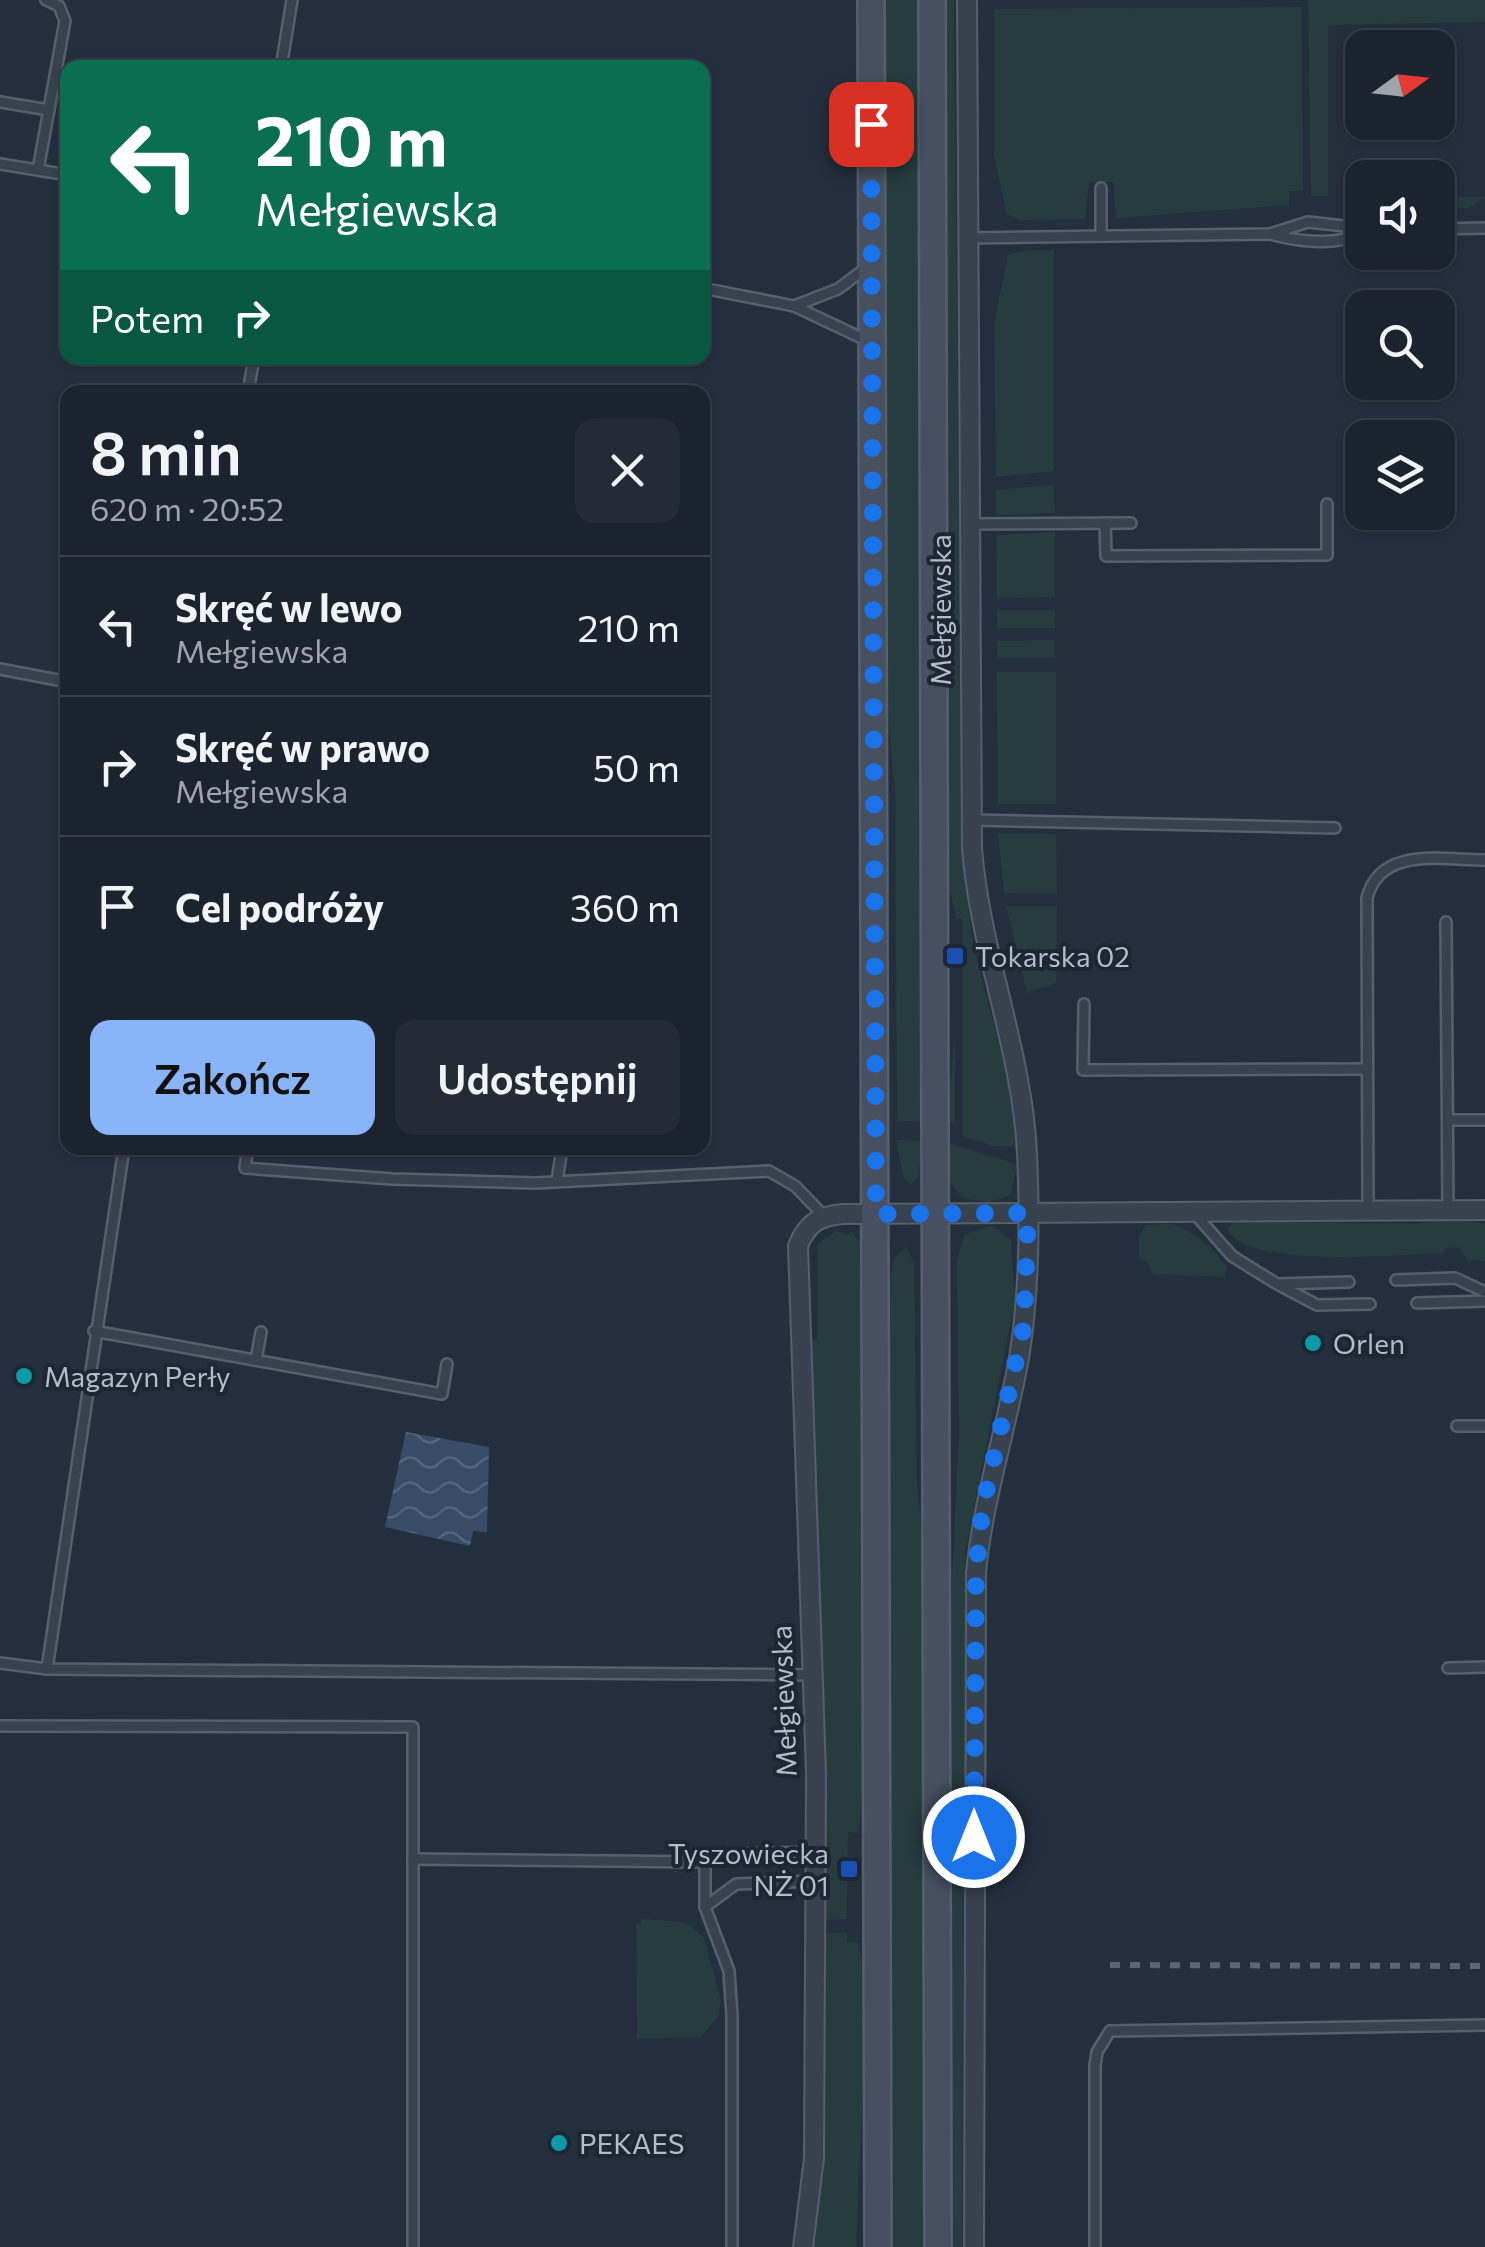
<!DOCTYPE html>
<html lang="pl">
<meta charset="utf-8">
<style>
body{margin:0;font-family:Commissioner,sans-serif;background:#242b36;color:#f1f3f6;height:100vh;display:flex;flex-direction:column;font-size:38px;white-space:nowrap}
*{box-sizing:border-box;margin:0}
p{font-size:32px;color:#a0a4aa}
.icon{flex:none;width:55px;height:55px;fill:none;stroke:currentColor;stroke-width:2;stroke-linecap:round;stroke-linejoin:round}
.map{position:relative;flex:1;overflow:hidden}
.drawer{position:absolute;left:60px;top:385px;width:650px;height:770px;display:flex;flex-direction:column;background:#1b232e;border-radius:20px;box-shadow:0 2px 8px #0004,0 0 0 2px #39404a}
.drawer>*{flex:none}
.hud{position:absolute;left:60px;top:60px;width:650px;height:305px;border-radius:20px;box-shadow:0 2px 8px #0004,0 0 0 2px #39404a;background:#0b6e4f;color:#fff;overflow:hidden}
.needle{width:65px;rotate:75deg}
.fabs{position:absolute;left:1345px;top:30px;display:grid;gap:20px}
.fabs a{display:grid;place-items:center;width:110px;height:110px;border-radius:20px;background:#1b232e;box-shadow:0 2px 8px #0004,0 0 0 2px #39404a;font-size:50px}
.pin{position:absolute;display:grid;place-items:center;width:85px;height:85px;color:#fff;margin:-42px;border-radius:20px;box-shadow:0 5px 15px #0006}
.me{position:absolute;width:110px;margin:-55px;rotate:0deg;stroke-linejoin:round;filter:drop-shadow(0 0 8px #0008)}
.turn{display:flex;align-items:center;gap:35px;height:210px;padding:0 30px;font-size:45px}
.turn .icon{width:130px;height:130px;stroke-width:2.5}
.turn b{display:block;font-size:70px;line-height:85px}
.then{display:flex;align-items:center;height:95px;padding:0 30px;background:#0003;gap:20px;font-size:38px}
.round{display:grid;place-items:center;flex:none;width:105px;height:105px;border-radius:20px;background:#242b36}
.summary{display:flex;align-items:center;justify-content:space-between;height:170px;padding:0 30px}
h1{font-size:60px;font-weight:600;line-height:75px}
.button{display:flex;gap:20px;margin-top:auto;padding:20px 30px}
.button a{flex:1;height:115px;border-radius:20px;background:#8ab4f8;color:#111;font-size:40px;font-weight:600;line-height:115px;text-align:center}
.button a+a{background:#242b36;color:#f1f3f6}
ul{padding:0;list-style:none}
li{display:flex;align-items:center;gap:30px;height:140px;padding:0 30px;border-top:2px solid #39404a}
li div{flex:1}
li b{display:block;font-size:38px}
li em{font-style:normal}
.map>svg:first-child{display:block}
</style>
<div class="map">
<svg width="1485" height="2247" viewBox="0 0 1485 2247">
<defs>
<pattern id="water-waves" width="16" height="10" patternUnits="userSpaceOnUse" patternTransform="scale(2.5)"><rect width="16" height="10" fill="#394c67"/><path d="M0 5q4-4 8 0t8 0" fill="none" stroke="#53647b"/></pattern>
</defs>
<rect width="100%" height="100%" fill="#242f3e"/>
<g fill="#263c3f">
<path d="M881,0H919L925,1121H897L895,793L887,711Z"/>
<path d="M942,0H954L962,850C967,888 969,928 978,965C993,1025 1014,1084 1015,1147L993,1146L962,1136V919L956,918L945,866Z"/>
<path d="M1308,0H1485V22L1328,25V196H1311Z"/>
<path d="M1302,7L1303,191H1289V205L1116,218L1113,182H1089L1085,219L1020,220L1007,214L994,156V9Z"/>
<path d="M1438,197H1485V198L1468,208L1438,206Z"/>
<path d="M1027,250H1054V471L996,477L994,324L1008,255Z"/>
<path d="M1054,485L1055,513L996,515V490Z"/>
<path d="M1055,532V597L997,598L996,535Z"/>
<rect x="997" y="610" width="58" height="18"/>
<path d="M1055,640V657L997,658V641Z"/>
<path d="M997,672H1056V804H998Z"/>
<path d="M998,833L1056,834L1057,894L1004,893Z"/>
<path d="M1006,906H1057L1056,983L1027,993Z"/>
<path d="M955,1036V1123H947Z"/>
<path d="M896,1140L925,1141L917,1179L910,1184L904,1179Z"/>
<path d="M948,1143L1017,1164L1011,1195L988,1202L963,1198L948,1179Z"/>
<path d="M1451,1217L1485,1224V1261L1467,1260L1460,1247L1444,1248V1253C1400,1254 1249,1270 1228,1230L1232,1224L1247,1222L1419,1224Z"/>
<path d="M1170,1224C1192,1228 1215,1249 1227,1268L1224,1277L1153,1274L1147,1261L1139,1259V1236L1146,1225Z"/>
<path d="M992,1225L1011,1240L1015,1301L965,1552L962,2247H952V1578L959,1434L957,1261L964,1235Z"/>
<path d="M836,1231L848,1235L852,1231L864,1250L868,1741L858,1833L848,1832L847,1919L824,1920L823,1670L810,1341L817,1340V1244Z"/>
<path d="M906,1246L914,1263L917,1485L928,1594L926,2247H892L890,1277L895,1258Z"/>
<path d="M641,1919L685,1922L704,1938L721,2000L718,2017L701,2037L637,2039L636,1924H641Z"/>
<path d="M825,1933H847V1942L858,1943L867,1983L856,2247H813L823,2173Z"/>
</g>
<path fill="url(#water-waves)" d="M406,1432L489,1447L487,1532L473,1531L470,1546L385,1527Z"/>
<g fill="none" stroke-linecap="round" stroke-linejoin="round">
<g stroke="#565f6c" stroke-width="14">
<g id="lane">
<path d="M281,68L292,0"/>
<path d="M0,102L49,110"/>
<path d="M0,164L68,175"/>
<path d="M38,170L65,21L59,6L46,0"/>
<path d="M1101,188V236"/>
<path d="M1438,229L1485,228"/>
<path d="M1273,233L1308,222L1362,228"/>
<path d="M968,238L1270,234C1300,242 1333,246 1362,234"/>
<path d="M702,288L794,306L870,342"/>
<path d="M794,306L838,289L866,268"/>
<path d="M248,392L254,358"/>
<path d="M1105,523L1106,556L1327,555V504"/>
<path d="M969,524L1131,523"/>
<path d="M0,669L68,682"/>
<path d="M971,820L1335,828"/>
<path d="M1446,922L1448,1210"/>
<path d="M1084,1004L1083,1070L1367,1069"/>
<path d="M1448,1120H1485"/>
<path d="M248,1148L245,1168L392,1179L535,1183L769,1171L795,1186L824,1216"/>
<path d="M557,1181L562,1148"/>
<path d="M1368,1211L1367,898C1380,846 1442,860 1485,860"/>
<path d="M1194,1213L1232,1256L1277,1284L1349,1282"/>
<path d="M1396,1280L1455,1278L1485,1292"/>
<path d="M1279,1285L1317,1305L1370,1304"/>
<path d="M1417,1303L1485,1301"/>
<path d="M94,1331L442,1394L447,1364"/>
<path d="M256,1360L261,1332"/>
<path d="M1457,1426H1485"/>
<path d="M0,1663L47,1669L813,1675"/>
<path d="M1448,1668L1485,1667"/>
<path d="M47,1669L124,1148"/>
<path d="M0,1726L413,1727V2247"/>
<path d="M413,1859L705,1862L735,1854L815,1852"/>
<path d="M705,1862V1907L729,1971L732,2016V2247"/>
<path d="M705,1907L736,1884L815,1881"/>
<path d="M1095,2247V2065L1097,2052L1110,2031L1485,2025"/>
</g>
</g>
<g stroke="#565f6c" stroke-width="22">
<g id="street">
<path d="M967,0L972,848C980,952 1022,1049 1027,1153C1030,1221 1030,1291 1019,1358C1006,1431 983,1499 976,1573L974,2247"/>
<path d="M803,2247L814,2158L816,1773L798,1246C807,1223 819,1216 843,1214L1485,1210"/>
</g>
</g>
<g stroke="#565f6c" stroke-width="30">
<g id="secondary">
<path d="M871,0L878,2247"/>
<path d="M932,0L938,2247"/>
</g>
</g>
<use href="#lane" stroke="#38414e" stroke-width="9"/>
<use href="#street" stroke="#38414e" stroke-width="18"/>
<use href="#secondary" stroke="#465061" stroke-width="25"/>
<path stroke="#5a6575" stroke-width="6" stroke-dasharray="10 10" stroke-linecap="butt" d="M1110,1965L1485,1966"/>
</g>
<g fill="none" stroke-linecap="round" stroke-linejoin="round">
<path stroke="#1a73e8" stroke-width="18" stroke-dasharray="0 32.4" d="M871,124L876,1214L1028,1213L1024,1326L982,1510L976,1573L974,1837"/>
</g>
<g fill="#1a4fb4" stroke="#1d2633" stroke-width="4">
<rect x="945" y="946" width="20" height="20" rx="5"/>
<rect x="839" y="1859" width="20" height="20" rx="5"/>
</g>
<g fill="#0f9aa8" stroke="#1d2633" stroke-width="4">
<circle cx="1313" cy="1343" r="10"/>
<circle cx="24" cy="1376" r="10"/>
<circle cx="559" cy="2143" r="10"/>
</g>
<g text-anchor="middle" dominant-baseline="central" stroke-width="8" stroke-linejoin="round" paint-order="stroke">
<g font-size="28" fill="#b4bcc9" stroke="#1d2633">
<text transform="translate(940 610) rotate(-90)">Mełgiewska</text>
<text transform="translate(783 1701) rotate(-92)">Mełgiewska</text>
</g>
<g font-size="28" fill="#b4bcc9" stroke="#1d2633" text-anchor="start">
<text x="975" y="956">Tokarska 02</text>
<text x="1333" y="1343">Orlen</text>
<text x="44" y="1376">Magazyn Perły</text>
<text x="829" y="1853" text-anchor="end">Tyszowiecka<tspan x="829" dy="32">NŻ 01</tspan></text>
<text x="579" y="2143">PEKAES</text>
</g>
</g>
</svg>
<div class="fabs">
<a><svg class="needle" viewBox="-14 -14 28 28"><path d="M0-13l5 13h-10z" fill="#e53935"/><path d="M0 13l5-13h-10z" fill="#a0a4aa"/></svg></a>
<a><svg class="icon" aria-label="sound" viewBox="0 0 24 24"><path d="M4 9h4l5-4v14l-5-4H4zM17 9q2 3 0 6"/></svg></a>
<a><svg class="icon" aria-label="search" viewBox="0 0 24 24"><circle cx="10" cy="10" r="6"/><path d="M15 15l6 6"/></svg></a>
<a><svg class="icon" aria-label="layers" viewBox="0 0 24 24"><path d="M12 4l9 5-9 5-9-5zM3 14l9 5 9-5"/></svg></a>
</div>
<div class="pin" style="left:871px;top:124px;background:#d93025"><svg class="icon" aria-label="arrive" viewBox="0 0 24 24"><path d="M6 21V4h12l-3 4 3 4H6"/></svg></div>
<svg class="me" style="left:974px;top:1837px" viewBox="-20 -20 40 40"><circle r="17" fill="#1a73e8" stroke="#fff" stroke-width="3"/><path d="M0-11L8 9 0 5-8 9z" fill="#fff"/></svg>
<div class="hud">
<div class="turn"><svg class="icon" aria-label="left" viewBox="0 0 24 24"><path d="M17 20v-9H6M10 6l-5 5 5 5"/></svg><div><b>210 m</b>Mełgiewska</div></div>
<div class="then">Potem<svg class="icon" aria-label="right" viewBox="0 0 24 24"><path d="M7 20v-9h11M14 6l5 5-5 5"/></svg></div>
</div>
<section class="drawer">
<div class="summary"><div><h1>8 min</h1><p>620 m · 20:52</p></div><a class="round"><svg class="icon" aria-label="close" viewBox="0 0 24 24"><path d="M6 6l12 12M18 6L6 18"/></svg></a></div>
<ul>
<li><svg class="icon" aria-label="left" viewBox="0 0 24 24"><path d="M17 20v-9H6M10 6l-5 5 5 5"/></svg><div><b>Skręć w lewo</b><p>Mełgiewska</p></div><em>210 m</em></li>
<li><svg class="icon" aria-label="right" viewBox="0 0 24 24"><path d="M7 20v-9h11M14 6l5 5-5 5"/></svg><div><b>Skręć w prawo</b><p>Mełgiewska</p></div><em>50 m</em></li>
<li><svg class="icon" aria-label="arrive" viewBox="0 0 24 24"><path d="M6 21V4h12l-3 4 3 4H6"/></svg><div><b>Cel podróży</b></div><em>360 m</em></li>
</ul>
<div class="button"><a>Zakończ</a><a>Udostępnij</a></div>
</section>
</div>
